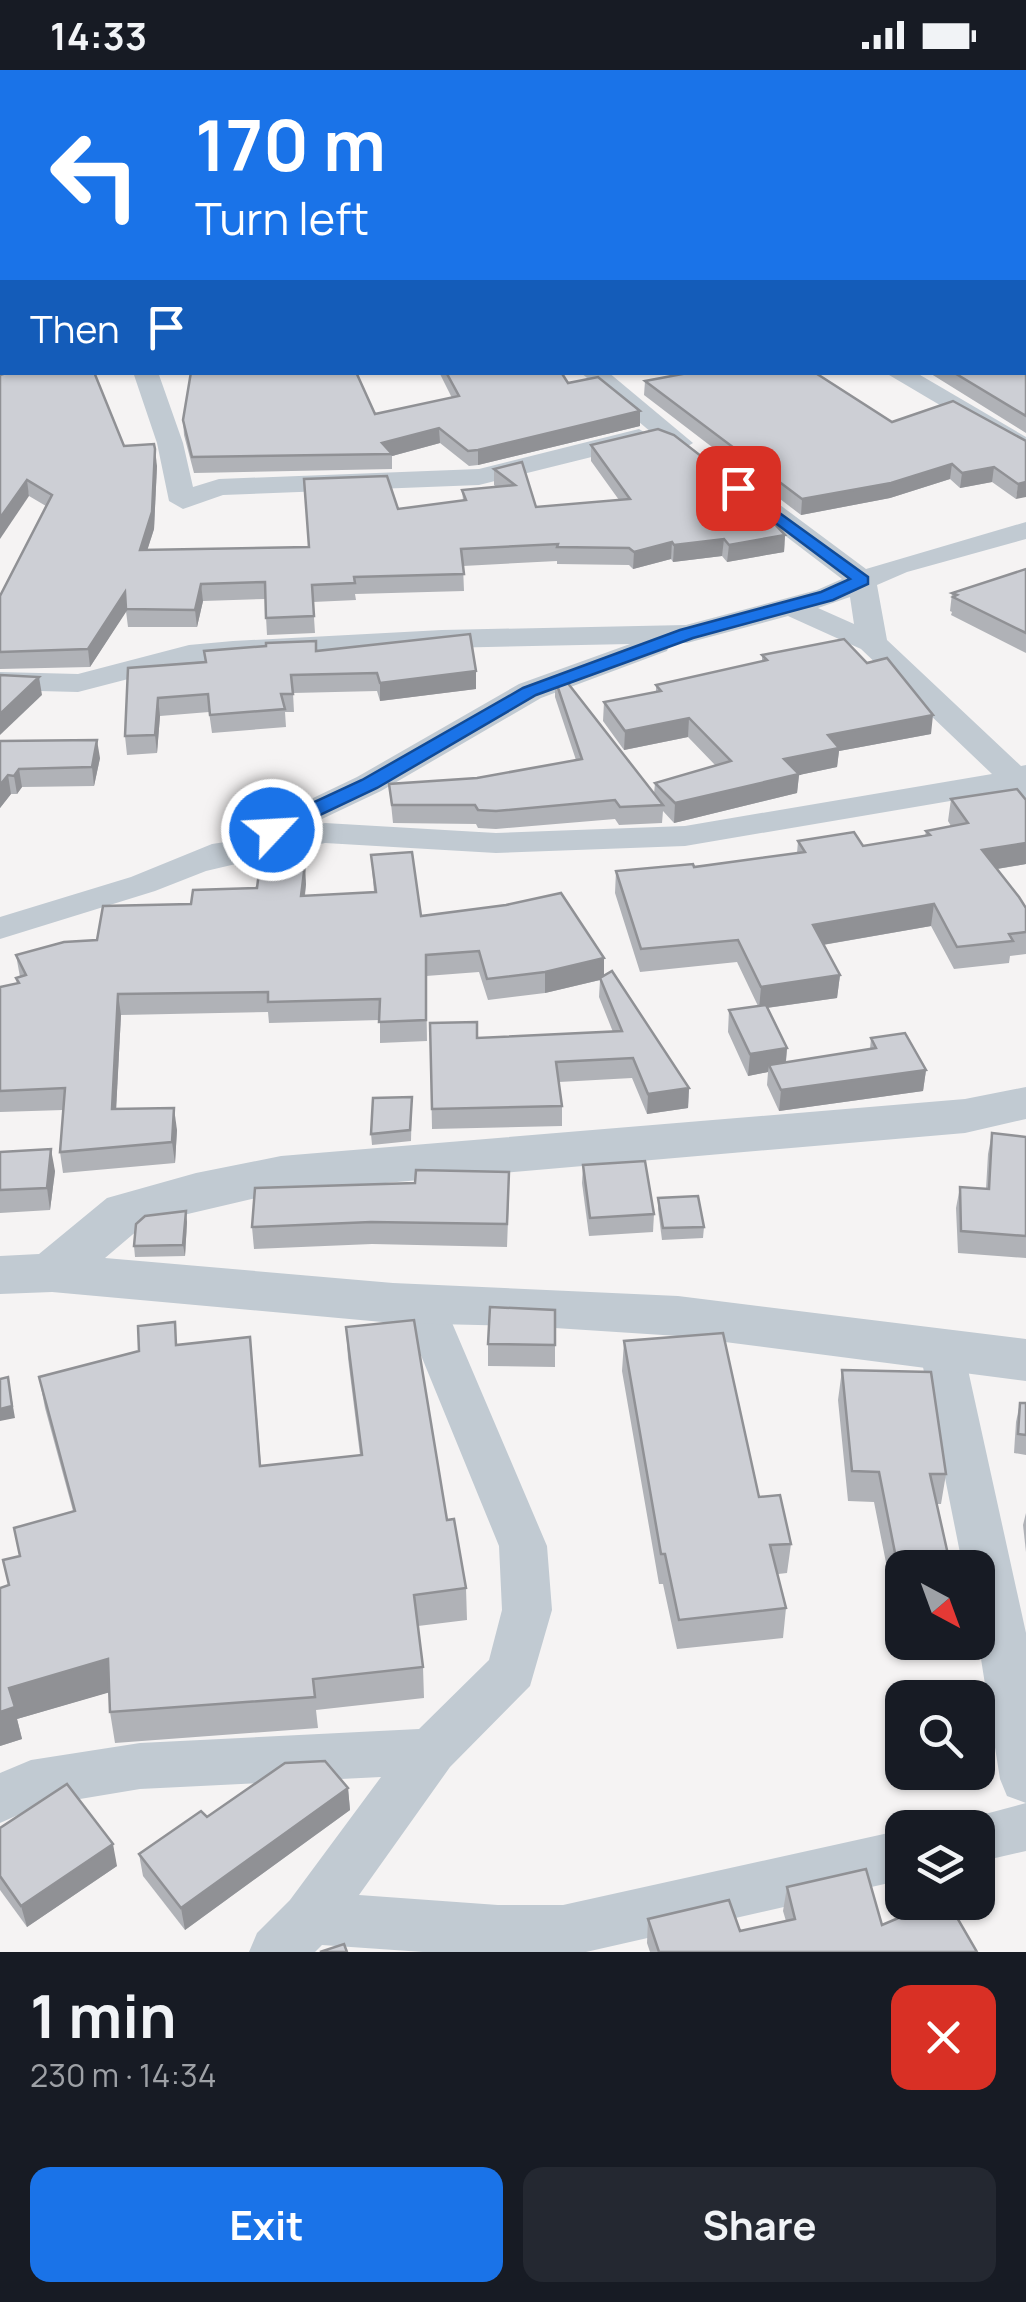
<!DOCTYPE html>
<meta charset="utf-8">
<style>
body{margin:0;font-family:Manrope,sans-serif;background:#242831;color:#f1f3f6;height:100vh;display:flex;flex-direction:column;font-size:38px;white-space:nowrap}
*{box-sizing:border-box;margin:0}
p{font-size:32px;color:#9ea1a6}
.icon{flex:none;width:55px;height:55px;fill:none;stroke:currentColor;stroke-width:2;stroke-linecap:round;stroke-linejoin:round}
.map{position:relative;height:1882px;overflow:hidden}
.details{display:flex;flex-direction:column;background:#171b24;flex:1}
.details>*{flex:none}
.hud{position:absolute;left:0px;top:0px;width:1028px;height:305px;box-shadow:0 2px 8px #0004;background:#1a73e8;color:#fff;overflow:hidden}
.needle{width:65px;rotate:139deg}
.tools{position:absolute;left:885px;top:1480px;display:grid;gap:20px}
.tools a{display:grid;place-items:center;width:110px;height:110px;border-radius:20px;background:#171b24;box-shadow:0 2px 8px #0004;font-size:50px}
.pin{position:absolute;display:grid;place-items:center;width:85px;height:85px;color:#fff;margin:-42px;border-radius:20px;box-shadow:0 5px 15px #0006}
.me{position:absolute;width:110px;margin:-55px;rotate:65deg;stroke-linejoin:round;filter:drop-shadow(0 0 8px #0008)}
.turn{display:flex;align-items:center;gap:35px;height:210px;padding:0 30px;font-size:45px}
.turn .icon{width:130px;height:130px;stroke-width:2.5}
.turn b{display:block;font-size:70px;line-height:85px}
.then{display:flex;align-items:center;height:95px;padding:0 30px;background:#0003;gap:20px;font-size:38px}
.round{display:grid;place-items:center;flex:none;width:105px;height:105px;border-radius:20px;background:#242831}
.summary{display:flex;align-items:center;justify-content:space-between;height:170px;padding:0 30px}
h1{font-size:60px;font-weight:700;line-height:75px}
.action{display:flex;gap:20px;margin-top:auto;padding:20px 30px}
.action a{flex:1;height:115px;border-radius:20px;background:#1a73e8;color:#fff;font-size:40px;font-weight:700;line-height:115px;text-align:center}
.action a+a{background:#242831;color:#f1f3f6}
.status{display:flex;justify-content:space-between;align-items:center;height:70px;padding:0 50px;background:#171b24;direction:ltr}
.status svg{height:28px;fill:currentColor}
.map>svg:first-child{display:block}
</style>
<div class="status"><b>14:33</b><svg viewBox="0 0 49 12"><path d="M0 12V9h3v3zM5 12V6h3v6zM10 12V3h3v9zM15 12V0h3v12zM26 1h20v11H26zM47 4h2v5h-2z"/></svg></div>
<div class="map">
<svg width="1026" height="1882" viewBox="0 0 1026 1882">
<rect width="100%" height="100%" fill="#f5f3f3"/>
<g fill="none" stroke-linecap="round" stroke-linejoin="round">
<g fill="#c1cad2" fill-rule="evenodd">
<rect x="1025" y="147" width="1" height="14"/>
<path d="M133,302H158L183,373L193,417L219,409L479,399L639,359L652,367L648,373L479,415L223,425L183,439L169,431L157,373Z"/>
<path d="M580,302H608L693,373L680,381L671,379Z"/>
<path d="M884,302H915L1026,367V386Z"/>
<path d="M724,398L733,400L866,499L1026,452V469L907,502L877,515L887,570L1021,696L1026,695V729L1009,721L685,776L496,783L325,773L206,801L155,821L0,869V847L131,807L212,774L271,765L262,757L267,750L357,707L519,614L630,574L442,578L233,589L190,593L78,622L0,620V602L78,604L189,575L233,571L442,560L686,555L817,520L842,509L715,412L711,406L715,400ZM850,527L854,554L818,538ZM788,546L861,579L992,704L685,756L496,763L325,753L305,757L381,721L541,628L667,581L670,573H687Z"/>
<path d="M422,1218L437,1223L444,1234L547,1476L552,1540L530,1616L450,1697L359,1825L498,1835H563L902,1760V1810L586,1882H423L322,1875L315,1882H249L257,1863L290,1830L381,1707L140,1719L38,1736L0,1753V1703L31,1690L140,1673L419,1659L489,1590L502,1540L499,1476L400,1234L407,1223Z"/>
<path d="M941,1261L957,1265L963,1277L1026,1563V1733L1007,1726L1000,1709L978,1570V1498H963L919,1277L925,1265Z"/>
<path d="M1026,1733V1781L978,1792V1758H956L959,1751Z"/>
</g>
<path fill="#c1cad2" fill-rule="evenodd" d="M1026,1017V1049L965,1063L281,1122L145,1154L105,1188L393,1213L678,1226L1026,1269V1311L678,1266L524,1256L393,1253L52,1222L0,1224V1186L39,1184L107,1128L196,1103L281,1086L965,1029Z"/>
</g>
<g fill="#b0b2b7">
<path d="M1026,188V363L928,302H1025Z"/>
<path d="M2,236V300H0V237Z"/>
<path d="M439,302H561L568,313L640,356L478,395L469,396L440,373L392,386V399L194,403L184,365L183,350L375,344L452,328Z"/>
<path d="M0,305L157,396L154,459L147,480L309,477L398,439L463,430L462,420L496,417L494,415V399L522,392L536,437L619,430L591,391V375L764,435V443L785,465L784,482L727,492L722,486L673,492L671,489L633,499L629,495L557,494V491L463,496L464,521L355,524L356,530L313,532L315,563L267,565L265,529L203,531L197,557H128L126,541L90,597L0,599V526L46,436L29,426Z"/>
<path d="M645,311L892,352L1026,371L1016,429L992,412L960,418L950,409L890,428L801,445L644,325Z"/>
<path d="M1026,499V583L951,545L952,542L950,541L952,523Z"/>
<path d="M316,581L476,601V619L380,631L377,621L293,623L294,642H285L286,657L212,663L209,642L160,646L157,683L127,685L125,666L128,598Z"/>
<path d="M762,585L931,664L839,681L837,697L799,705L797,723L674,753L663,741L662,753L619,755L615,749L496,759L478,758L476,754L393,753L389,714L477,708L576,690L555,627V609L654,724L655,713L716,696L688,667L624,680L603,651L604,632L656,622V615L762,591Z"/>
<path d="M0,671L100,688L94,716L22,717L17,724H11L0,738Z"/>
<path d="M951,729L1026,730V794L997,799L1026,838V884L1010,886L1009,893L954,899L931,856L823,875L840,905L837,928L767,938L787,978L786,992L870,979L871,968L926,1000L923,1021L779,1041L767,1015L768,1002L748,1006L728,962L729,940L758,936L737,892L640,902L615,823L616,801L694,797L797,783L798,771L863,776L925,766L926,761L951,756L948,751Z"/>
<path d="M371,785L421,846L604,906L689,1018L688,1038L647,1044L632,1008L559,1012L562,1036V1056L432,1059L430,953L478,968L613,962L599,927L600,910L545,923L488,930L479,902L426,906L427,971L380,973V950L269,953L268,942L121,945L116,1039L177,1060L175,1093L63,1103L60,1082L63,1040L0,1042V917L17,914L16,908L20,907L16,885L97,870L191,834L257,818L306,814L305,826L374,822Z"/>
<path d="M412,1027L411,1071L372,1075L371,1064Z"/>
<path d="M992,1063L1026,1067V1188L958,1183L956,1138L960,1117L986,1119L988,1084Z"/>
<path d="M0,1082L55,1101L50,1140L0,1143Z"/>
<path d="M583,1095L654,1144L653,1162L589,1166L582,1113Z"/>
<path d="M509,1124L507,1177L372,1174L254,1179L252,1157Z"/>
<path d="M658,1128L704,1157L703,1168L662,1170L658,1139Z"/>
<path d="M187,1152L185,1186L135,1187L134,1176Z"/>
<path d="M555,1240V1297L488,1296V1274Z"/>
<path d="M346,1257L447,1450L466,1518L467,1550L418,1556L423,1597L424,1628L316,1640L318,1658L115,1673L110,1642L109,1622L17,1649L22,1669L0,1676V1518L9,1515L20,1486L73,1441L45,1338L39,1307L178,1274L253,1298L261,1396L360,1385L348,1288Z"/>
<path d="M624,1271L759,1427L791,1474L787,1503L778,1504L786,1538L783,1568L677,1579L663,1514H659L622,1301Z"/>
<path d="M842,1300L946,1404L941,1434H937L902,1498V1538H895L874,1432L848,1431L838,1330Z"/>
<path d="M1020,1333H1026V1385L1014,1383L1016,1352Z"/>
<path d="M1026,1443V1482L1023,1455Z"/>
<path d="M348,1718L350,1740L185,1860L143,1806L139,1784L207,1747Z"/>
<path d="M0,1758L117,1796L27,1857L0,1820Z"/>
<path d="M787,1817L882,1855L977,1882H650L647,1873L648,1849L740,1861L786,1851L783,1841Z"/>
</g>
<g fill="#909195">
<rect x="0" y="193" width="2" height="14"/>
<path d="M640,341V356L478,395V380Z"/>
<path d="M439,358L440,373L392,386L382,373Z"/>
<path d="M155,379L157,396L154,459L142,497L140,480Z"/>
<path d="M952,394L950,409L890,428L801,445L802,429Z"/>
<path d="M994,397L992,412L960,418L962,403Z"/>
<path d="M27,410L29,426L0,469V448Z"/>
<path d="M1026,412V427L1016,429L1018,414Z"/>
<path d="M785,465L784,482L727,492L729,475Z"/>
<path d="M724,469L722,486L673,492L674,475Z"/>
<path d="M672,472L671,489L633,499L634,482Z"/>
<path d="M201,514L203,531L197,557L195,540Z"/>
<path d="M125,522L128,539L90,597L88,579Z"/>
<path d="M476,601V619L380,631V613Z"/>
<path d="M39,607L42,625L0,665V644Z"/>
<path d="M158,628L160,646L157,683L155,665Z"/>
<path d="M933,645L931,664L839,681L837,697L799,705L797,723L674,753L675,733L784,689L828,665Z"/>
<path d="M689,648L688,667L624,680L625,661Z"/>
<path d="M97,670L100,688L94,716L92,697Z"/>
<path d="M19,699L22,717L17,724L14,706Z"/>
<path d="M8,705L11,724L0,738V715Z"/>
<path d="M1026,773V794L979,802L982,780Z"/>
<path d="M305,794L306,814L302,847L301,826Z"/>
<path d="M934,834L931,856L810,877L813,855Z"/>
<path d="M604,888V909L545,923V902Z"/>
<path d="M840,905L837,928L759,939L761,917Z"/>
<path d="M118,924L121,945L115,1061L112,1039Z"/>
<path d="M787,978L785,1000L769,995L768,1002L748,1006L750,984Z"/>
<path d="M926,1000L923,1021L779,1041L781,1020Z"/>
<path d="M689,1018L688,1038L647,1044L648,1024Z"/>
<path d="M174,1038L177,1060L175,1093L172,1072Z"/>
<path d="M51,1079L55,1101L50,1140L47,1118Z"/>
<path d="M186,1141L187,1152L185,1186L183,1175Z"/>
<path d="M10,1319L15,1348L0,1351V1339Z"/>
<path d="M108,1589L114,1621L17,1649L22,1669L0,1676V1642L9,1618Z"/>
<path d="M348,1718L350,1740L185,1860L181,1838Z"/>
<path d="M113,1774L117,1796L27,1857L21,1836Z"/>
</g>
<g fill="#cdcfd5" stroke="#909195" stroke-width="2.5">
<path d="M0,0H913L921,2H2V41L0,40Z"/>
<path d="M994,0H1026L1025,26V2H987Z"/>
<path d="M1025,37H1026L1025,131Z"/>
<path d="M0,137L2,140V193H0Z"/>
<path d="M1025,188H1026V346L953,302H1025Z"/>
<path d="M2,236V285H0V237Z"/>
<path d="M9,302H94L124,376L154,374L155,379L152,442L140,480L309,477L304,409L387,406L398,439L466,430L462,420L515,415L494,399L522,392L536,437L630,429L591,375L658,359L674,365L764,435L758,436L785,465L729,475L724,469L674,475L672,472L634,482L629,478L557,477L558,474L461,479L464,504L354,507L355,513L312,515L314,546L266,548L265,512L201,514L195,540L126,539L125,522L88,579L0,582V526L52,425L27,410L0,448V305Z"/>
<path d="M191,302H356L375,344L459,326L446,302H561L568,313L598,307L640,341L478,380L468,381L439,358L382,373L392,384L192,387L183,350Z"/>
<path d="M693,302H814L892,352L953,331L1026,371V412L1018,414L994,397L962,403L952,394L891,413L802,429L645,311Z"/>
<path d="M1026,499V563L953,527L957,525L952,523Z"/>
<path d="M470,564L476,601L380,613L377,603L291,605L293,624H281L285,639L210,645L208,624L158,628L155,665L125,666L128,598L206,592L204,581L266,576V573L316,571V581Z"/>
<path d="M844,569L867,593L887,588L933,645L828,665L839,678L784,689L799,704L675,733L655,713L731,691L689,648L625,661L604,632L661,621L656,615L767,590L762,585Z"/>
<path d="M0,605L39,607L0,644Z"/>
<path d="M563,607L663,735L620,737L615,730L496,741L478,740L475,735H392L389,714L477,708L582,689L555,609Z"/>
<path d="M97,670L92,697L19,699L14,706L8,705L0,715V671Z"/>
<path d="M1017,719L1026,730V773L982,780L1019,827L1026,838V862L1009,864L1013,871L957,877L934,834L813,855L840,905L761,917L738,870L641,879L616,801L693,794L694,797L805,782L798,771L854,762L863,776L930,765L926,761L968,753L951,729Z"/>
<path d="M412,782L421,846L506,835L561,823L604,888L545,902L487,909L479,881L426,885V950L379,952L380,929L268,932V922L118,924L112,1039L174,1038L172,1072L60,1082L65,1018L0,1021V917L19,913L16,908L26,905L16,885L64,872L97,870L103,836L191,834L193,820L257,818L260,794H305L301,826L376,822L371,785Z"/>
<path d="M612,901L689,1018L648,1024L633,988L556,992L562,1036L432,1039L430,953L477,952V968L622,961L600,908Z"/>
<path d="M766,935L787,978L750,984L729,940Z"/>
<path d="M905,963L926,1000L781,1020L769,995L876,978L871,968Z"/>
<path d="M412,1027L410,1060L371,1064L373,1028Z"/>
<path d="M992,1063L1026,1067V1166L961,1161L960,1117L989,1119Z"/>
<path d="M51,1079L47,1118L0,1120V1082Z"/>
<path d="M645,1091L654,1144L590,1148L583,1095Z"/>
<path d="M416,1100L509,1102L507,1154L371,1152L252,1157L255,1118L415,1113Z"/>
<path d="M698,1126L704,1157L663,1158L658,1128Z"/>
<path d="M186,1141L183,1175L134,1176L136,1154L145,1146Z"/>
<path d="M490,1237L555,1240V1275L488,1274Z"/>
<path d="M414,1250L447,1450L454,1449L466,1518L414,1525L423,1597L313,1609L315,1627L110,1642L108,1589L9,1618L15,1637L0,1642V1518L9,1515L3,1490L20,1486L14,1458L75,1441L39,1307L139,1281L138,1256L175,1252L176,1275L250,1267L260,1396L362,1385L346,1257Z"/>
<path d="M723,1263L759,1427L780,1425L791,1474L770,1475L786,1538L679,1550L665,1484H661L624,1271Z"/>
<path d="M842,1300L931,1302L946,1404H930L951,1498H902V1508H900L879,1402L852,1401Z"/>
<path d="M8,1307L12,1336L0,1339V1309Z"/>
<path d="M1020,1333H1026V1365L1018,1364Z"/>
<path d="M325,1691L348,1718L181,1838L139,1784L201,1741L207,1747L285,1693Z"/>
<path d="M67,1714L113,1774L21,1836L0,1806V1758Z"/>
<path d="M866,1799L882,1855L936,1832H948L977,1882H659L648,1849L729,1830L740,1861L795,1849L787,1817Z"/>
<path d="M344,1874L347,1882H320Z"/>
</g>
<path fill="#1a73e8" stroke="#114b97" stroke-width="2.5" d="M738,413L868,507V514L833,530L693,568L536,625L377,718L280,764H265L262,760L265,755L362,710L523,618L680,560L821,522L850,509L733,421V414Z"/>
</svg>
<div class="tools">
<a><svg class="needle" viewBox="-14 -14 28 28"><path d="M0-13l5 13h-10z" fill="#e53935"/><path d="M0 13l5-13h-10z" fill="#9ea1a6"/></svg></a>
<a><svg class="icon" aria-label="search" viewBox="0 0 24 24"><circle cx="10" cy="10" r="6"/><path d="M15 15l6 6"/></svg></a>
<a><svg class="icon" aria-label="layers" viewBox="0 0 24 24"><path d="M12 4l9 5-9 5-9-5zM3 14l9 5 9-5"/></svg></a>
</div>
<div class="pin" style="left:738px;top:418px;background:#d93025"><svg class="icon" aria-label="arrive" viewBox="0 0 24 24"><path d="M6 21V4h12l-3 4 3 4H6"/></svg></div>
<svg class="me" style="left:272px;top:760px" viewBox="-20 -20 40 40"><circle r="17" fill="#1a73e8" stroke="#fff" stroke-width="3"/><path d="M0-11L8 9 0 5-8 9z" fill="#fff"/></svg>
<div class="hud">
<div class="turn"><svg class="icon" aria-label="left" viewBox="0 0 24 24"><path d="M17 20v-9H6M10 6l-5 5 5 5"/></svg><div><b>170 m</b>Turn left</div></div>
<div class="then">Then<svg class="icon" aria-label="arrive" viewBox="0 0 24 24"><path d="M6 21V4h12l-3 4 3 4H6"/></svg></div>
</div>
</div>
<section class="details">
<div class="summary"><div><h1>1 min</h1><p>230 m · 14:34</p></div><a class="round" style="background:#d93025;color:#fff"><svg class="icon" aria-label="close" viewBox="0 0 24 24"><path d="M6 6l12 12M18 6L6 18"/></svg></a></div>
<div class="action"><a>Exit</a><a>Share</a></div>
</section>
